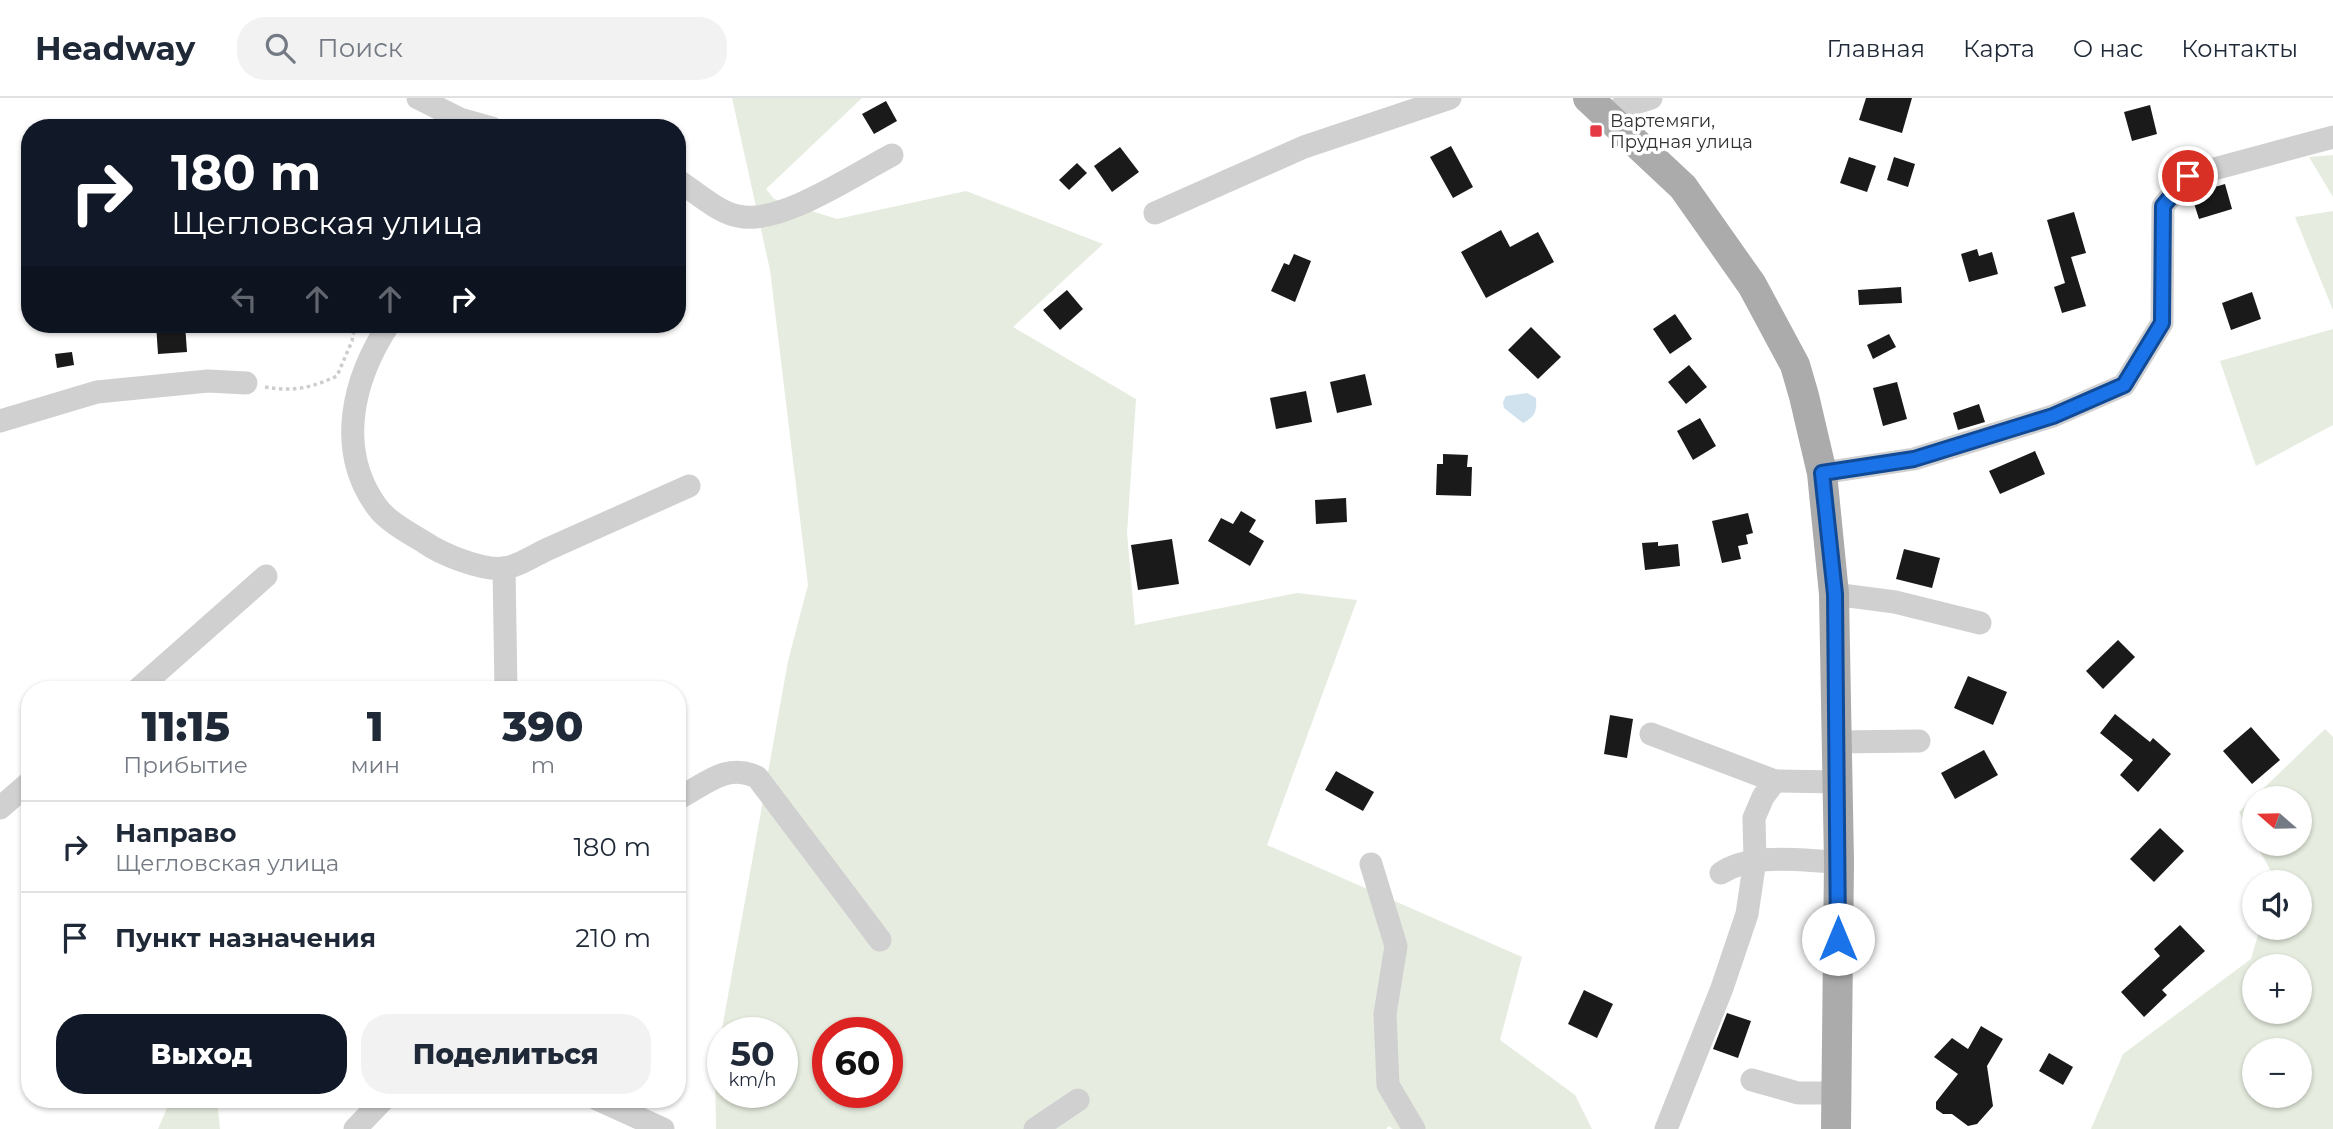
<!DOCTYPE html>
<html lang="ru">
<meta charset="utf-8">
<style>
body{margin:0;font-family:Montserrat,sans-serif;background:#f2f2f3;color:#1f2937;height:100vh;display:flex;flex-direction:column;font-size:26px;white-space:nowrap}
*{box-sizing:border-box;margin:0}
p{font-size:23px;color:#747a83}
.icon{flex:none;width:38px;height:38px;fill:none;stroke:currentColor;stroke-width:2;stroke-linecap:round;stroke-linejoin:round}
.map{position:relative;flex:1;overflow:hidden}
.sheet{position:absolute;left:21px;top:583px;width:665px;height:427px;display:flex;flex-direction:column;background:#fff;border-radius:28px;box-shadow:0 2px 5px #0004}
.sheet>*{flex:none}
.hud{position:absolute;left:21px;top:21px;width:665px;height:214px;border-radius:28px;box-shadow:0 2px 5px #0004;background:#111827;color:#fff;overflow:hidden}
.needle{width:46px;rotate:290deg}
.fabs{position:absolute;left:2242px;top:688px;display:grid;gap:14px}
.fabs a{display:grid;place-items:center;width:70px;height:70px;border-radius:50%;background:#fff;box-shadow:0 2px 5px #0004;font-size:35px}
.speed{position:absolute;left:707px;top:919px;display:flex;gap:14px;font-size:35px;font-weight:700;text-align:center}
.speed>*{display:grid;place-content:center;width:91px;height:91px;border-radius:50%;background:#fff;box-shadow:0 2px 5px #0004;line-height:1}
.speed small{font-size:18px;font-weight:400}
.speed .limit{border:10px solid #d22;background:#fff;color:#111}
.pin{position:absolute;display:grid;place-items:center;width:60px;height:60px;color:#fff;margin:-30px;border:4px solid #fff;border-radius:50%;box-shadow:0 2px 7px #0007}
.me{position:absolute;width:77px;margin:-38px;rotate:0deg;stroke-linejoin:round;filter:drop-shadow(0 0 5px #0008)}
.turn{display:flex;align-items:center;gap:24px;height:147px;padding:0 35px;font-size:32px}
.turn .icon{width:91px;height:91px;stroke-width:2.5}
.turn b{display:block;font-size:49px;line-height:60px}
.lanes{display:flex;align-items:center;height:66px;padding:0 35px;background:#0003;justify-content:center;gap:35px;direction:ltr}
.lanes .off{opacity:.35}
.eta{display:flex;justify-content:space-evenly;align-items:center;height:119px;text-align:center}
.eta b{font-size:42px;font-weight:800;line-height:49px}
.button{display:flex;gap:14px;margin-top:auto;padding:14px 35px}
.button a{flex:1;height:80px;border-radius:28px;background:#111827;color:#fff;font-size:28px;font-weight:800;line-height:80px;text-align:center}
.button a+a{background:#f2f2f3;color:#1f2937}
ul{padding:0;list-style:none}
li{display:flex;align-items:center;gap:21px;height:91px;padding:0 35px;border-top:2px solid #e0e1e3}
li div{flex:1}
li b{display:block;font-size:26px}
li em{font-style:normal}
header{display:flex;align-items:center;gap:42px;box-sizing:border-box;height:98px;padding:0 35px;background:#fff;border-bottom:2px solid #e0e1e3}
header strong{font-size:33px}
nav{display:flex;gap:38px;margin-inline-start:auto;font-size:24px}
.search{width:490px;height:63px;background:#f2f2f3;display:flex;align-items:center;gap:18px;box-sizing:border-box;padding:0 24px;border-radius:28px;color:#747a83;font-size:26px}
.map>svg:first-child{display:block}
</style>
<header>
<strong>Headway</strong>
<div class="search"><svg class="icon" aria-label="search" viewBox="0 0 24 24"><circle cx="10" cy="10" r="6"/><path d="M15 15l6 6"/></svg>Поиск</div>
<nav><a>Главная</a><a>Карта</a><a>О нас</a><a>Контакты</a></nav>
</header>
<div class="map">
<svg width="2333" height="1031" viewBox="0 0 2333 1031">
<rect width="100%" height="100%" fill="#fff"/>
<g fill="#e6ecdf" fill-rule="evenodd">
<path d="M732,0H862L766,91L774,101L837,121L966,93L1103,146L1013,229L1136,301L1127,435L1135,527L1297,495L1357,502L1267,747L1522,859L1500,942L1575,997L1592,1031H1393L1389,1028L1386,1031H716L715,970L788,563L808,487L770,172ZM723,934H782V994H723ZM828,934H887V994H828Z"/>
<path d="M2333,57V99L2309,59Z"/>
<path d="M2333,113V212L2295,119Z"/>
<path d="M2333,231V327L2256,368L2220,263Z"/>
<path d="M2325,631L2333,639V1031H2091L2123,956L2251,861L2260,830H2300V784H2271L2273,777L2256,746H2300V700H2254V742L2239,714ZM2300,868V914H2254V868ZM2254,952H2300V998H2254Z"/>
<path d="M171,1001H217L220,1031H158Z"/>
</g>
<path fill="#cfe2ee" d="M1527,295L1536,300C1537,314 1535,318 1523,325L1504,310L1503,304L1506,298Z"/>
<g fill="#1a1a1a">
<path d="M1866,0H1912L1902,35L1859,22Z"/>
<path d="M886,3L897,23L874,36L862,16Z"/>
<path d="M2150,7L2157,36L2132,43L2124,14Z"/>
<path d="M1451,48L1473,89L1453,100L1430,59Z"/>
<path d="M1120,49L1139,74L1112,94L1094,68Z"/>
<path d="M1849,59L1876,68L1867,94L1840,85Z"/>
<path d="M1894,59L1915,66L1908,89L1887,82Z"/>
<path d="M1077,65L1087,75L1069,92L1059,82Z"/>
<path d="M2225,86L2232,111L2199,121L2191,96Z"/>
<path d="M2074,114L2086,155L2071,159L2086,208L2062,215L2054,189L2065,185L2047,122Z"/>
<path d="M1501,132L1510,149L1538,134L1554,164L1486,200L1461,154Z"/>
<path d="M1977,151L1979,158L1992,154L1998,176L1969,184L1961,156Z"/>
<path d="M1294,156L1311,163L1295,204L1271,193L1284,165L1289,167Z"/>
<path d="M1901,189L1902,205L1859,207L1858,192Z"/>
<path d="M1067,192L1083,211L1060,232L1043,212Z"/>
<path d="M2252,194L2261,221L2231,232L2222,205Z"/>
<path d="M1675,216L1692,241L1670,256L1653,231Z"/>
<path d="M156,226H185L187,254L158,256Z"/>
<path d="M1531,229L1561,259L1538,281L1508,252Z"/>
<path d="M1889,236L1896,249L1873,261L1867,247Z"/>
<path d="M72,254L74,267L57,270L55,256Z"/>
<path d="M1689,267L1707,289L1686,306L1668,284Z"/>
<path d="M1365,276L1372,307L1337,315L1330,284Z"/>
<path d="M1897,284L1907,321L1883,328L1873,290Z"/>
<path d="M1306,293L1312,324L1276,331L1270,300Z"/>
<path d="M1979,306L1985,324L1958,332L1953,315Z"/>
<path d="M1700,320L1716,348L1693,362L1677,333Z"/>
<path d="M2035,353L2045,376L2000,396L1989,373Z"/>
<path d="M1443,356L1468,357L1467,369H1472L1471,398L1436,397L1437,366H1443Z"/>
<path d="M1346,400L1347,424L1316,426L1315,402Z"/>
<path d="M1241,413L1256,422L1249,434L1264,443L1250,468L1208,443L1221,420L1233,426Z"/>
<path d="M1748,415L1753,435L1746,437L1748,446L1738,448L1741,461L1722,465L1712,423Z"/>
<path d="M1172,441L1179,486L1138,492L1131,447Z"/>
<path d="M1658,444V448L1678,446L1680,468L1645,472L1642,445Z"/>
<path d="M1904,451L1940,460L1932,490L1896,481Z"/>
<path d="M2118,542L2135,559L2103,591L2086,573Z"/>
<path d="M1968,578L2007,594L1993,627L1954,610Z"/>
<path d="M2115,616L2150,644L2153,640L2171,656L2138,694L2120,677L2133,662L2100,635Z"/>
<path d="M1610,617L1633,621L1627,660L1604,656Z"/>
<path d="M2251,629L2280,662L2252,686L2223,653Z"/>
<path d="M1984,652L1998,677L1955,701L1941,675Z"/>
<path d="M1336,673L1374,694L1363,713L1325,692Z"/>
<path d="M2160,730L2184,753L2154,784L2130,761Z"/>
<path d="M2180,827L2205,853L2162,892L2167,897L2144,919L2121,894L2160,858L2154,851Z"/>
<path d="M1584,892L1613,906L1597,940L1568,926Z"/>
<path d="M1727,915L1751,923L1738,960L1713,951Z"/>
<path d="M1981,928L2003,941L1987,968L1993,1008L1977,1026L1968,1028L1952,1016H1943L1936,1011V1004L1958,976L1934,959L1952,940L1968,951Z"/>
<path d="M2049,955L2073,969L2063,987L2039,973Z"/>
</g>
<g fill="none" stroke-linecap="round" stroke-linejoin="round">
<path stroke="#cdcdcd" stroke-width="3.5" stroke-dasharray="3.5 3.5" stroke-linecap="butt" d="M265,289C293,294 311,290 337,278L352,243L355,226"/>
<g stroke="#d0d0d0" stroke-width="23">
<path d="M418,0L460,21L492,30"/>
<path d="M1607,18L1620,10L1651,0"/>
<path d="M677,82C695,93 717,114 738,118C780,128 855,76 892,57"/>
<path d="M1155,115L1304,49L1450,0"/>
<path d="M389,226C353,281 335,351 377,409C387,423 409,435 424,444C441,456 482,473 504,470C517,469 535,457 548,451C595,430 642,409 689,388"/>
<path d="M0,323L97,294L208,283L246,285"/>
<path d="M1822,375L1914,361L2053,318L2124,287L2162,225L2163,108L2188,78L2333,39"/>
<path d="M504,470L506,592"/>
<path d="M1834,496L1895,504L1980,525"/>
<path d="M137,592L266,478"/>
<path d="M1651,636L1775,683L1838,684"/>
<path d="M1838,644L1919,643"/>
<path d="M677,701C705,687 726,664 757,679L880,842"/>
<path d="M0,710L30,684"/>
<path d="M1371,766L1396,848L1385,916L1388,987L1414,1031"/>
<path d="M1721,775C1753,754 1801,763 1839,764"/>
<path d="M1752,982L1798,995H1837"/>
<path d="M597,1001L663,1031"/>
<path d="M355,1031L384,1001"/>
<path d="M1035,1031L1078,1002"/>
<path d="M1666,1031L1722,890L1747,816L1755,762L1754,720L1763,699L1775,683"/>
</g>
<path stroke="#ababab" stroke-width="30" d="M1588,0L1683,89L1752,187L1795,267L1804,298L1822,375L1834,496L1839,764L1836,1031"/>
</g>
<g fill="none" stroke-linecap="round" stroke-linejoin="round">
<g stroke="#114b97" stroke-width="18">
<path id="route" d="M1838,841L1835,496L1822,375L1914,361L2053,318L2124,287L2162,225L2163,108L2188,78"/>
</g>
<use href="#route" stroke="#1a73e8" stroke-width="12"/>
</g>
<rect fill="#e63946" stroke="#fff" stroke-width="2.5" x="1589" y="26" width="14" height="14" rx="3.5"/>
<g text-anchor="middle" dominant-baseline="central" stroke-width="7" stroke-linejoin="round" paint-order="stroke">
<g font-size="18" fill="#333" stroke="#fff" text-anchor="start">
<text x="1610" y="23">Вартемяги,<tspan x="1610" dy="21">Прудная улица</tspan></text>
</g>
</g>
</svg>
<div class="fabs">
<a><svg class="needle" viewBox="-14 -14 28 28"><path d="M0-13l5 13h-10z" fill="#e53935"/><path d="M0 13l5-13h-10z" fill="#747a83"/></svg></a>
<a><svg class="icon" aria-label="sound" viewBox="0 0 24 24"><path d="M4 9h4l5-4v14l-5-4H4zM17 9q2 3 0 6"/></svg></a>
<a>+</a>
<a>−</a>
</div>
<div class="speed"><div>50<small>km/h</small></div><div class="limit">60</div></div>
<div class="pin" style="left:2188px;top:78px;background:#d93025"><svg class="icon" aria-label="arrive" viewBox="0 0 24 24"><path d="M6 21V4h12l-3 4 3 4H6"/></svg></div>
<svg class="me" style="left:1838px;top:841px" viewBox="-20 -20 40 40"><circle r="19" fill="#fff"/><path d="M0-13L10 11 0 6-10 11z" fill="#1a73e8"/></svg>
<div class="hud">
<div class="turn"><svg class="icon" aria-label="right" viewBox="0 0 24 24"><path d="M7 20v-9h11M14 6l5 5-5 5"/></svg><div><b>180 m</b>Щегловская улица</div></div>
<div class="lanes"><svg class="icon off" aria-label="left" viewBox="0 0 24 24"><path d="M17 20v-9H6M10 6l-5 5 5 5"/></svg><svg class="icon off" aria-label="ahead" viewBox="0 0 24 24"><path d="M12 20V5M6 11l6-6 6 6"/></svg><svg class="icon off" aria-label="ahead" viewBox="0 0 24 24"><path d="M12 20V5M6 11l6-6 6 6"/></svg><svg class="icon" aria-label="right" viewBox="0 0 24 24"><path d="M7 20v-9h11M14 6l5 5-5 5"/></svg></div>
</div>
<section class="sheet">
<div class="eta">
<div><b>11:15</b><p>Прибытие</p></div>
<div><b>1</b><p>мин</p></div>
<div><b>390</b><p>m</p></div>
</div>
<ul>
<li><svg class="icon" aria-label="right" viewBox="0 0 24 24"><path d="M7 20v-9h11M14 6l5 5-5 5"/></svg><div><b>Направо</b><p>Щегловская улица</p></div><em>180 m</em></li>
<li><svg class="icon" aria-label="arrive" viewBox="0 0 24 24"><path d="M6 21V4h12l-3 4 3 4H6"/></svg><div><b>Пункт назначения</b></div><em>210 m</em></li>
</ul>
<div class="button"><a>Выход</a><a>Поделиться</a></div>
</section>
</div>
